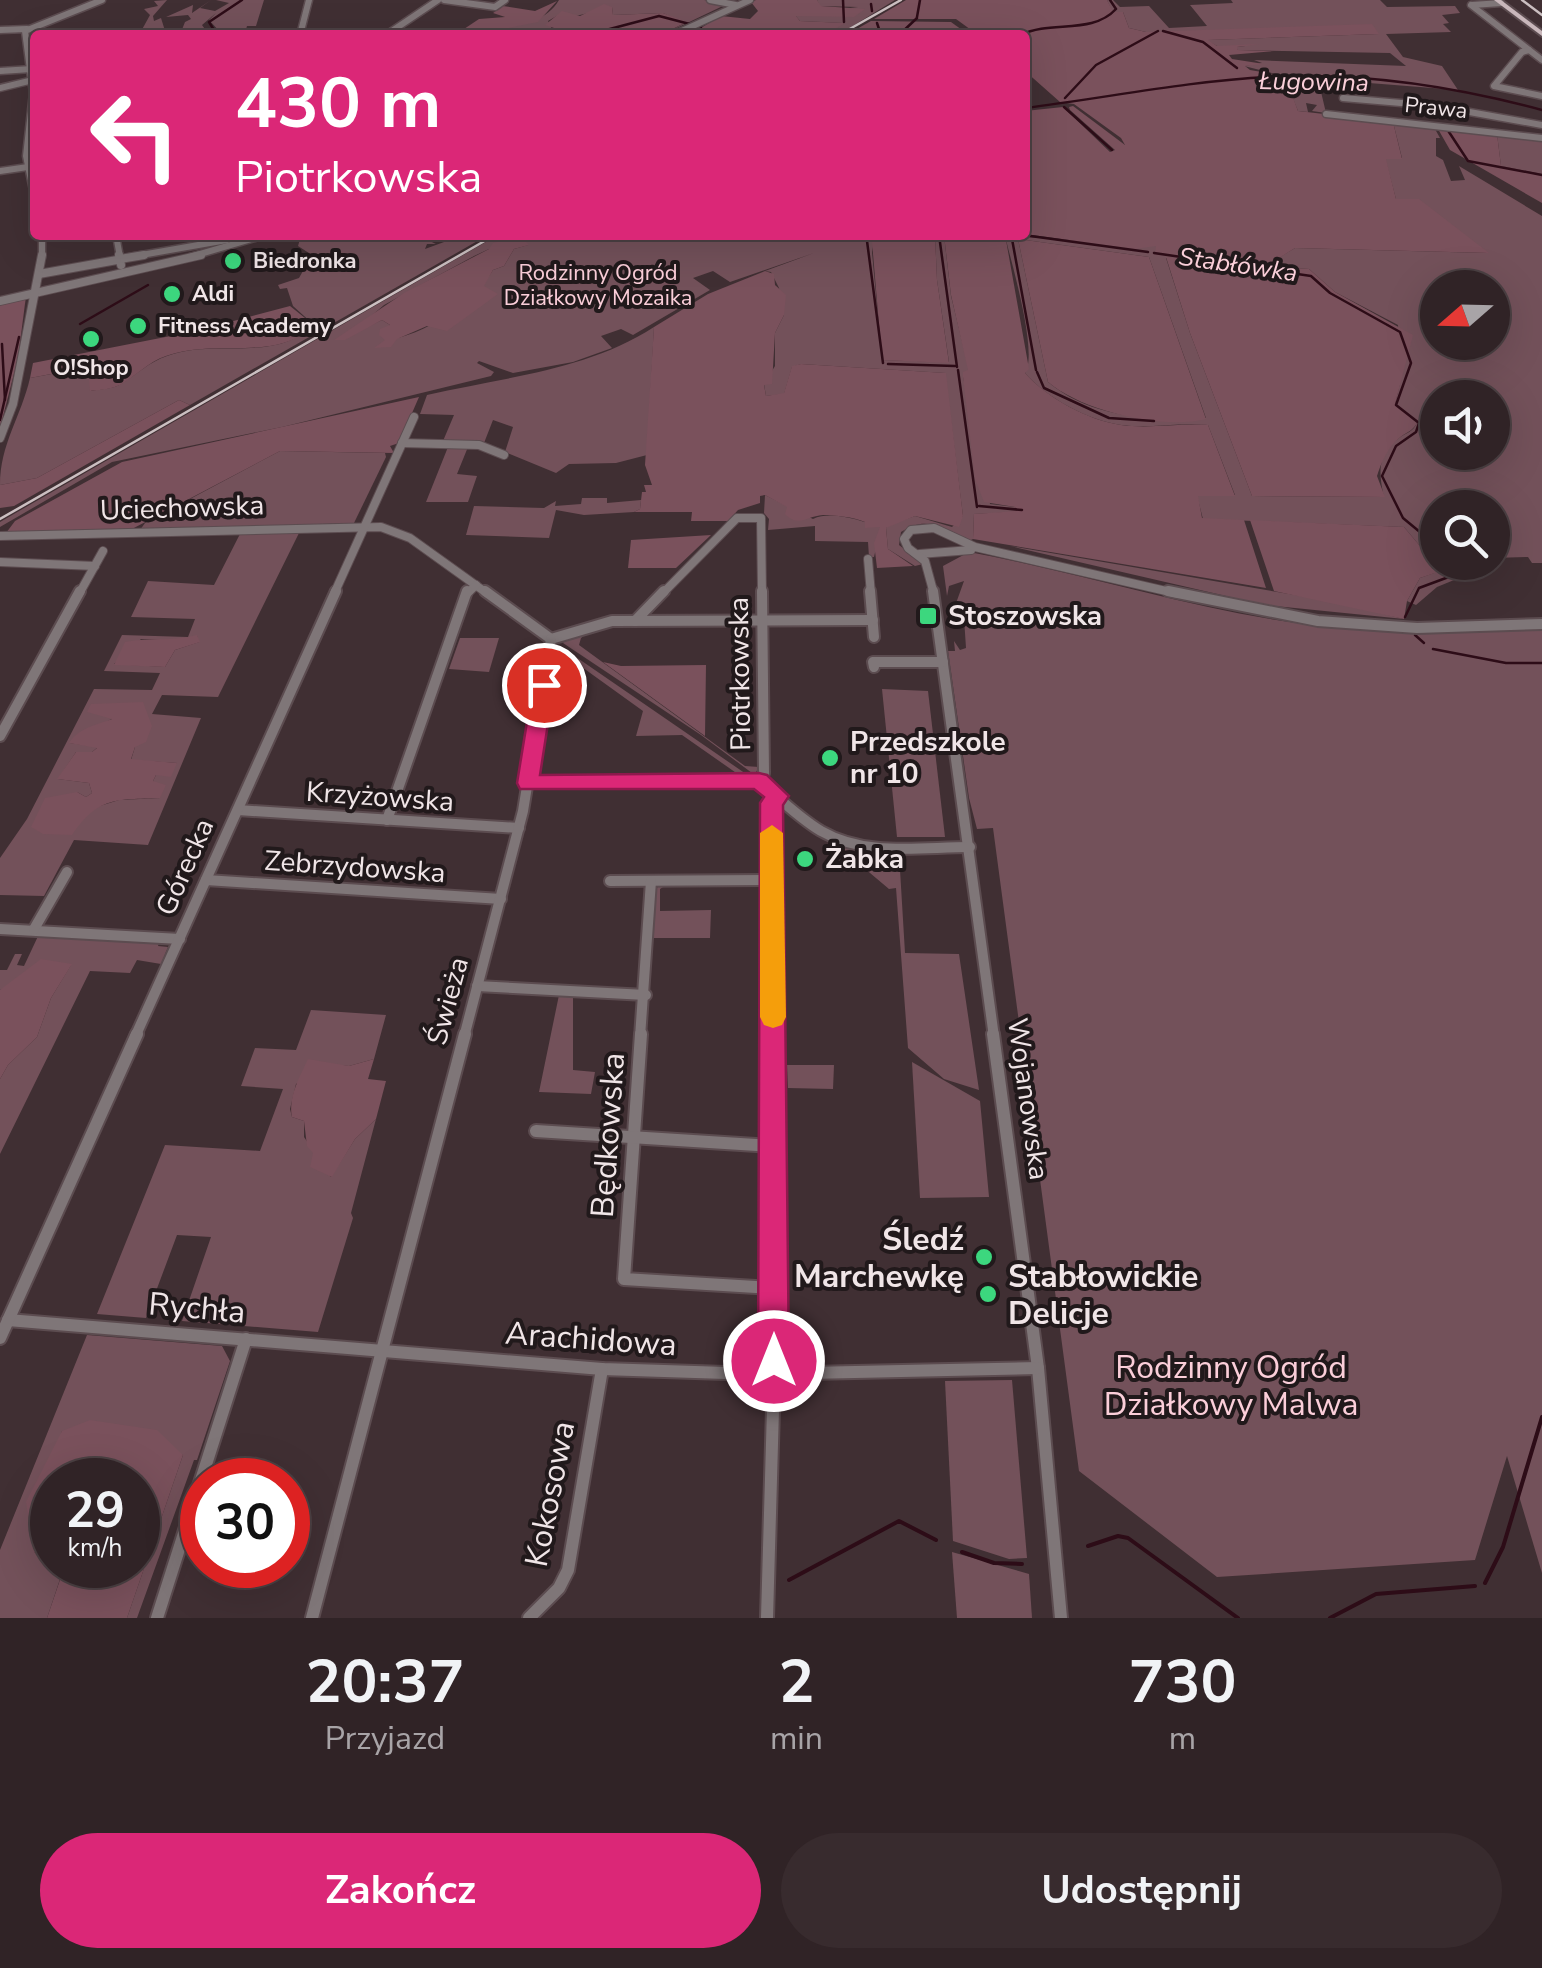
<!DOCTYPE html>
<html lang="pl">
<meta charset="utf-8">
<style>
body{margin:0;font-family:"Nunito Sans",sans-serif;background:#382b2e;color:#f1f3f6;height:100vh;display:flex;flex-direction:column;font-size:38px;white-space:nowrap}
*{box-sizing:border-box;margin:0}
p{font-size:32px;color:#a8a4a7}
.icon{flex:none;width:55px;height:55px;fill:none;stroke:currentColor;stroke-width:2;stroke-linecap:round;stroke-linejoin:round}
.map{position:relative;height:1618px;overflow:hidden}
.drawer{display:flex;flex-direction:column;background:#302326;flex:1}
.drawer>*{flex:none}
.banner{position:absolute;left:30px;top:30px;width:1000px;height:210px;border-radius:10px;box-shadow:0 10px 40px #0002,0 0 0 2px #4b4043;background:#db2777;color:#fff;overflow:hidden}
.needle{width:65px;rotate:250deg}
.buttons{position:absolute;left:1420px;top:270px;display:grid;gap:20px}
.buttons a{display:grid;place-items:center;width:90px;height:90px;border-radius:50%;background:#302326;box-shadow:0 10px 40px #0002,0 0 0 2px #4b4043;font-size:50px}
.speed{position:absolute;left:30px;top:1458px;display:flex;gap:20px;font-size:50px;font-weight:700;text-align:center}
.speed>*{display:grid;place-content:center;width:130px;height:130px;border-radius:50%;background:#302326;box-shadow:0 10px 40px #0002,0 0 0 2px #4b4043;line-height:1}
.speed small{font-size:25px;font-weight:400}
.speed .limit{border:15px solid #d22;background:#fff;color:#111}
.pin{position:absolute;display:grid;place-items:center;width:85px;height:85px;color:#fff;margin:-42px;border:5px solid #fff;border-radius:50%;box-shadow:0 2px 10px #0007}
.me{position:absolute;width:110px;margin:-55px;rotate:0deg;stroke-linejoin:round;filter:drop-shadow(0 0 8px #0008)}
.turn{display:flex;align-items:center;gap:35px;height:210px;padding:0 40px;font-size:45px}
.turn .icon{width:130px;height:130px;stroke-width:2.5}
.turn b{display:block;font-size:70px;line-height:85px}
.eta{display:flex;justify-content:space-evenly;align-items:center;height:170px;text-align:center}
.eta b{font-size:60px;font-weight:700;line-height:70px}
.button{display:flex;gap:20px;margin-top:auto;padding:20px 40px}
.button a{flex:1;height:115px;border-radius:60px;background:#db2777;color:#fff;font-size:40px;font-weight:700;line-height:115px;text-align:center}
.button a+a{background:#382b2e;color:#f1f3f6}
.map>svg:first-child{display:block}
</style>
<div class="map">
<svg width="1542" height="1618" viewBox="0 0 1542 1618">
<rect width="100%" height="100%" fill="#402f33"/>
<g fill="#73515a" fill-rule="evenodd">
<path d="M167,0L153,16L154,21L161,18L166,34L181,32L185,22L191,19L188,15L166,17L193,5L192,13L211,0L200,8L215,11L229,3L216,0H264L256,26H247L245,33L252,35L220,32L209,20L216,13L202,25L209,35H139L150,15L144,9L158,6L154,1Z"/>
<path d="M559,0H704L727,4L662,35L685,23L663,13L613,15L612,7L572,17L560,14L548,21L552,29L564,31L560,35H488C510,20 542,29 559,0Z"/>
<path d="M817,0H895L838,35H825L843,23L800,21L795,15L858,7L820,6Z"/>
<path d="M1107,0H1113L1120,7L1149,6L1169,28L1207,26L1190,5L1233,3L1231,0H1380L1387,7L1455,6L1460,13L1442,15L1449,23L1443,24L1451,32L1386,34L1403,57L1442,66L1458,90L1318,79L1326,113L1312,111L1317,105L1306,103L1308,112L1298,111L1284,76L1244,66L1262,63L1254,60L1406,66L1390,53L1238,50L1236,47L1245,46H1217L1206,40L1378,34L1146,32L1129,28L1123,12H1112Z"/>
<path d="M1393,122L1435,129L1440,138H1436V156L1443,160L1451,181L1465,180L1459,166L1542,216V563H1532L1528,557L1493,558L1492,508H1438L1437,558H1430L1404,527L1203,519L1197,496L1235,495L1208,425C1179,422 1149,429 1121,425C1087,420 1047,398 1025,373C1038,354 1013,268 1006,240L998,235L1156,246V254L1207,261L1166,258L1190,333L1252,496L1384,497C1379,475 1376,454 1399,438C1407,432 1412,433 1417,423L1395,404L1400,383L1398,325L1335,292L1309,269L1279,267L1275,260L1295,248L1487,253L1396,199L1385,158H1402ZM1018,239L1149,257L1206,418C1152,421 1091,418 1048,382ZM1438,288H1492V342H1438ZM1438,398H1492V452H1438Z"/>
<path d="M1497,134L1542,139V174L1501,166Z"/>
<path d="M292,235H328L329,240L349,235H417L436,244H427L425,249L463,235H488L190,405L179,400L37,478L0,485C0,444 21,417 30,378L89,367L91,391C100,389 113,389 121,384C136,375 149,362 167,356C216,338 272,364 314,325L293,306L287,288L280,289L278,285L299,278L312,255L298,246L300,239Z"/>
<path d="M498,235H891L874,240L872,252L882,360L949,362L937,280L935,235H944L951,296L969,370L963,377L990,504L1015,507L1018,512L974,514L973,539L969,541C942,536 934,511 901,532L899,545L923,564L915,566L888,549L886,528L889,525L915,516L952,527L963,516L945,373L801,364L792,367L784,394L766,396L764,384L775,366V333L784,315L779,288L771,272L765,271L814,253L730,282L713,271L693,278L710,290L633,335L621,329L601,336L612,348L573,362L513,373L479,361L477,363L494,372L491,376L282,427L112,462L0,527V522ZM528,245L514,249L504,266L493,270C475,301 423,337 385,340L390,325L382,320L348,336L384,305L474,256L489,249Z"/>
<path d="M654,327L647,455L616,463L569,464L556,473L505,452L513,427L493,420L484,443L443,441L454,415L420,414L427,395C504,377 586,371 654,327Z"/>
<path d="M448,447H468L457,474L477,476L468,502H426Z"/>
<path d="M280,451L385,453L386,457L354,523L140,530L145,523Z"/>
<path d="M765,495L813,519C832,510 861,521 881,527L874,557H869L868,542L815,541V526L768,530L769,519L764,513Z"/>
<path d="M582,498H607V503L641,500L640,509L634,512L584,515L556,510L549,538L466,535L474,506L544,508L556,501L555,506L581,504Z"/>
<path d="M300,531L218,697L162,695L152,714L201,718L148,845L74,840L44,896L0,895V858L27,819L94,689L152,690L160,673L104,671L122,635L188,637L195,619L131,617L148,581L214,585L241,532ZM197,636L199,642L175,650L165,667L114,664L141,639L178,641ZM113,718L135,747L131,760L177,763L156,775L153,781L160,798L119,800L90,809L77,792L86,797L92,793L89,783L58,779L76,752H92L98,747L70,743Z"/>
<path d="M1010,546L1336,602L1404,619L1265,605Z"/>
<path d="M969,552C1084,573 1199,612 1319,626C1393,635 1468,631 1542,628V1573L1507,1456L1475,1560L1217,1577L1079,1471L993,828L977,829L969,798L948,651H955L954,641L960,650L966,648L964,618L960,617L955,606L964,581L949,586L947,596L943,566Z"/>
<path d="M1463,563L1459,578L1437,587L1416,605L1407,601L1420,578L1434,573L1432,564Z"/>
<path d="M592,629L581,638L579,645L745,766L759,767L756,772L752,773L701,735L563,643L565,639Z"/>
<path d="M460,638H499L489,672L449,669Z"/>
<path d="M560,646L749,776L742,777L682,735L636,736L643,711L561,652L554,659Z"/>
<path d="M882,689L928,691L945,837H897Z"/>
<path d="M838,846L899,853L905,953L959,954L979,1090L944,1079L908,1048L896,888L889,889Z"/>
<path d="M661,884L666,885L660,889V911L711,910L710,938H653L655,890Z"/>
<path d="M40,932L160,940L158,946L168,947L161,964L137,960L130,973L90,971L0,1154V1079L8,1065L37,1037L51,998L71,965L0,990V970H7L15,954H22L17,965L24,966Z"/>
<path d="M559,995L573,998V1070L595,1072L591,1094L539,1092Z"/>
<path d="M311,1010L386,1015L374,1059L349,1066L326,1064L296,1084L290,1109L292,1117L304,1121V1137L331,1177L355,1139L376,1119L351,1213L353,1218L318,1332L182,1321L211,1237L177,1235L146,1318L97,1314L165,1145L260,1151L283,1089L241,1086L255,1048L296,1050Z"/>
<path d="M912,1062L980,1101L989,1197L920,1198Z"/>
<path d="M787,1065H834L833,1089L788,1088Z"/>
<path d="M87,1335L222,1346L230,1361L197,1460H194L137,1618H127L183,1455L62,1431L34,1552L63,1570L47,1618H0V1550Z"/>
<path d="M1012,1380L1027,1558L1009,1559L953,1541L945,1381Z"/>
<path d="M952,1552L1029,1574L1032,1618H957Z"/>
</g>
<g fill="#7a515c">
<path d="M756,0H817L821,6L865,9L854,17L796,16L800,21L845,23L825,35H689L721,16L750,19L758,11L751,2Z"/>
<path d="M906,0H1107L1113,12H1123L1129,28L1146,32L1372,24L1379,34L1208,40L1217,46L1259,44L1237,47L1238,50L1274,51L1229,55L1232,59L1264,64L1245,66L1250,70L1285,76L1298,111L1393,122L1402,159H1386L1396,199H1419L1489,253L1295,248L1276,260L1280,267L1309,269L1335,292L1413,335L1395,404L1417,423C1412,432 1406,432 1398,439C1388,447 1381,463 1377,476L1385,497L1252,496L1190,333L1166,257L1207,261L1155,254L1156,246L1135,249L1025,234V111L1063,107L1110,152L1115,150L1070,110L1069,107L1073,106L1125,145L1121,138L1074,104L1060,102L1025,71V35H978L956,19H874Z"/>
<path d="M557,1L538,22C509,27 485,35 455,35L479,19L505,17L493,13L503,6L535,11Z"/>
<path d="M604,4L612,7L613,15L663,13L687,22L660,35H560L563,31L545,25L562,11L580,16Z"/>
<path d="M871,21L951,22L969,35H846Z"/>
<path d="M1438,129L1497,134L1501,166L1542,174V203L1450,150Z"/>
<path d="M891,235H935L937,280L949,363L882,360L872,242Z"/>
<path d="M944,235H998L1006,240L1029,369L1025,373C1046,397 1087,420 1121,425C1149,429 1179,423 1208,425L1235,496H1198L1202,518L1244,520L1266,588L973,539L974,514L1017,511L1015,507L984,502L975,479L963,377V372L968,370L951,295Z"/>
<path d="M521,237L529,245L514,249L504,266L493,270L484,286L498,294L447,331L427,326L397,339L391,347L374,348L385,340L379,335L380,329L390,325L382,320L345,340H334L404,293L489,249L493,243Z"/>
<path d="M1018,239L1149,257L1206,419C1162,430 1082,411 1048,382Z"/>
<path d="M765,271L774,274L775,285L786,295L784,315L775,333L772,384L764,385L766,396L784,393L792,366L801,364L946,373L963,516L959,527L915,516L886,528L888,549L913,566L877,568L874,543L880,527L865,528V522C853,517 835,515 823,515C807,516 799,528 785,514L787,507L765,495L760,496V503L738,510L728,521H691L692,512H634L640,509L642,492H646L644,485H652L645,465L654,327L708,294Z"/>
<path d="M26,296L18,358L0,428V305Z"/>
<path d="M290,306L315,326C272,363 216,338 166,356C148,362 136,376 120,385C112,389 99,390 90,391L88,367L30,378L33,363L196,331Z"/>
<path d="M419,397L399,443L390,446L394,453L280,451L132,529L6,533L15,521L122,462Z"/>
<path d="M179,400L190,405L14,506L0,508V485L37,478Z"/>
<path d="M1250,520L1404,527L1430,558H1437L1438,562L1443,563L1433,564L1435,573L1420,578L1407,601L1404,619L1274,591Z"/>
<path d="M711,535L676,568H628L631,540Z"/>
<path d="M197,635L200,642L175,650L165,667L114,665L125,642C149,637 173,642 197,635Z"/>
<path d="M603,662L621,666L706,665L705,736Z"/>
<path d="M143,702L152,726L146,742L135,747L131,759L177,763L171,777L156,775L153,781L166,785L160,798C115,800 99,796 72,835L43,834L31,827L45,798L77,792L86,797L92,793L89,783L57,779L76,752H92L97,748L69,743C80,727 97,725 112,719L87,712L91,704Z"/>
<path d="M41,959L72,964L51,998L37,1037L8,1065L0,1079V990Z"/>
<path d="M308,1059L349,1066L374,1059L368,1079L386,1081L376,1119L355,1139L332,1177L310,1167L313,1153L307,1146L304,1121L292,1117C288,1097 300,1076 308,1059Z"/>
<path d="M90,1420L157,1430L183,1455L127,1618H47L63,1571L54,1565H138V1480H52V1564L34,1552L26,1502L62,1431Z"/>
</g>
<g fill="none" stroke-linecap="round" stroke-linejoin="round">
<g stroke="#2d0c17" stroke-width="2.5">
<path d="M843,0L844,22"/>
<path d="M871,4L872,11"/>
<path d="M917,17L920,0"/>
<path d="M877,23L881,35"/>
<path d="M1163,31L1203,42L1237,68"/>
<path d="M217,35L209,22L242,0"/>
<path d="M587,35L659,16L701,27L698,35"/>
<path d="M899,35L917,18"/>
<path d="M1021,35C1051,20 1092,35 1116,9L1110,0"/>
<path d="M1065,98L1096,65L1158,31"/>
<path d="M1064,107L1112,150"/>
<path d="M1025,108C1106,98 1187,81 1269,77C1361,72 1453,86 1542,110"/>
<path d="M1447,129L1468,161L1542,175"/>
<path d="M939,235L957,367"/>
<path d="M1023,235L1148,252"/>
<path d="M1012,239L1036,370"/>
<path d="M1154,253L1311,276L1330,293L1400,332L1411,363L1396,405L1419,423L1416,432L1396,446L1382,476L1403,518L1438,547"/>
<path d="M80,324L148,285"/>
<path d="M2,344L5,400"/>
<path d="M883,363L867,241L885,235"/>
<path d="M888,364L955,366"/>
<path d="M958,370L977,507"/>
<path d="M1037,372L1044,388L1109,418L1154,421"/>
<path d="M0,420L19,337"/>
<path d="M979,506L1022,510"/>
<path d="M1405,617L1419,588L1454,575L1457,562"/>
<path d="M1415,635L1424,643"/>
<path d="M1433,649L1506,663H1542"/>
</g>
<g stroke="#2d0c17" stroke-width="4">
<path d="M1088,1546L1118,1536L1128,1538L1238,1618"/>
<path d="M962,1552L994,1563L1022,1564"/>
<path d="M789,1580L899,1521L936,1540"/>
<path d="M1485,1583L1503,1547L1542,1417"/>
<path d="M1330,1618L1376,1594L1475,1586"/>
</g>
<g stroke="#5c4c50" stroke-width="9">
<g id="minor-far3">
<path d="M444,0L495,7L505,0"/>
<path d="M710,0L736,5"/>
<path d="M1471,5L1542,60"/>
<path d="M1472,5L1501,3"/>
<path d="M0,30L27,29"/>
<path d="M300,35L309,0"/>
<path d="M386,35L438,0"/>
<path d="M673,35L750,0"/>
<path d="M1529,50L1522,52L1494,86L1542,96"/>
<path d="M0,71L32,69"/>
<path d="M0,88L33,80"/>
<path d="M1343,98L1436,106L1542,125"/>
<path d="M1326,114L1542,138"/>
<path d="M0,171L35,166"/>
<path d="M35,200L26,156L33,93L25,31L102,0"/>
<path d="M116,235L120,257"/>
<path d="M42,257V235"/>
<path d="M130,257L227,240L233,235"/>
<path d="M190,257L265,235"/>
</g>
</g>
<g stroke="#5c4c50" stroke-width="10">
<g id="minor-far2">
<path d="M119,255L121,265"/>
<path d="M120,259L144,255"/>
<path d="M39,274L117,260"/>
<path d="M0,301L201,255"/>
<path d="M0,438L13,404L42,255"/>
<path d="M402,443L479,445L504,455"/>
<path d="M0,536L381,527L410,538L488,594"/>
<path d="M919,554L971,550"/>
<path d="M868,559L871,594"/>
<path d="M0,562L95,566"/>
<path d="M79,594L103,551"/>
<path d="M334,594L414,417"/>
<path d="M467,594L476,585"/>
<path d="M662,594L737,518H761L762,594"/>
<path d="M934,594L925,561L908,548L904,539L911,530L934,528L975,547L1179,594"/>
</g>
</g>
<g stroke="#5c4c50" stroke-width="14">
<g id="minor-far1">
<path d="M485,591L551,639"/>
<path d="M870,591L874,637"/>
<path d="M933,591L994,1037"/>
<path d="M1168,591L1318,621L1417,628L1542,624"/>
<path d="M635,621L664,591"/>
<path d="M551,639L612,621L873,620"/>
<path d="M874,667L873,662H943"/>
<path d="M0,736L80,591"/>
<path d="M759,781L764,773L762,591"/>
<path d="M759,781C779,798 798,817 821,831C866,857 920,847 970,847"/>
<path d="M528,783L759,781"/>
<path d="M238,810L519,828"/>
<path d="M387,820L467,591"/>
<path d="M206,880L501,899"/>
<path d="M610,881L772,880"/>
<path d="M0,929L180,939"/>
<path d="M34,929L67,872"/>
<path d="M477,986L646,995"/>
<path d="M135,1037L336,591"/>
<path d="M464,1037L523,811L551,639"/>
<path d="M640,1037L651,881"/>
<path d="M773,1037L772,803L777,796"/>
</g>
</g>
<g stroke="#5c4c50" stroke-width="16">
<g id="minor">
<path d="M641,1034L624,1279L774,1288"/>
<path d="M993,1034L1038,1368L1061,1618"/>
<path d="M536,1131L773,1146"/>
<path d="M8,1320L602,1369L757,1374L1038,1368"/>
<path d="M0,1338L137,1034"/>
<path d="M157,1618L246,1339"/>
<path d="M312,1618L465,1034"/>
<path d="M529,1618L559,1588L568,1570L602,1369"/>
<path d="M767,1618L774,1374L773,1034"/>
</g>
</g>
<g stroke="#5c4c50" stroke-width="4">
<path id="major" d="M1494,0H1501L1542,31V36Z"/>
</g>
<use href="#minor-far3" stroke="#7f7678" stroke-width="6"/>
<use href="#minor-far2" stroke="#7f7678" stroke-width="8"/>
<use href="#minor-far1" stroke="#7f7678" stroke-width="10"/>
<use href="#minor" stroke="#7f7678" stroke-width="12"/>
<use href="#major" fill="#c9b7bb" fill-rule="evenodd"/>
<path stroke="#cbbfc1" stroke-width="2.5" d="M1522,0L1542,15"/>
<g stroke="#cbbfc1" stroke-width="2.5">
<path d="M839,35L901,0"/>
<path d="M0,519L495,235"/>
</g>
</g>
<path fill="#db2777" stroke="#8e194d" stroke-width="2.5" d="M544,678L554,685L540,775L759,773L767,775L789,796L783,805L789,1361L784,1372L774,1376L763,1372L758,1361L760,803L764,797L754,789H520L517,783L533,685Z"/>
<path fill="#f59e0b" d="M772,825L783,833L786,1017L782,1025L773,1028L764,1025L760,1017V833Z"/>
<g fill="#3cd77e" stroke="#21191b" stroke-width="4">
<circle cx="233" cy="261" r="10"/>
<circle cx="172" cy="294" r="10"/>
<circle cx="138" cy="326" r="10"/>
<circle cx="91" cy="339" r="10"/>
<rect x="918" y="606" width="20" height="20" rx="5"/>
<circle cx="830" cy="758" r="10"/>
<circle cx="805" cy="859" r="10"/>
<circle cx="984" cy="1257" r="10"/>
<circle cx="988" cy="1294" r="10"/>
</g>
<g text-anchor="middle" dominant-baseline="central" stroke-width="8" stroke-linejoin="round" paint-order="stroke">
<g font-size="22" fill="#f0e5e7" stroke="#21191b">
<text transform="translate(1436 108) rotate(6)">Prawa</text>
</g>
<g font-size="22" font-weight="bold" fill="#f0e5e7" stroke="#21191b" text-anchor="start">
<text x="253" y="261">Biedronka</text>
<text x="192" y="294">Aldi</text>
<text x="158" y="326">Fitness Academy</text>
<text x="91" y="368" text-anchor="middle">O!Shop</text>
</g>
<g font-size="22" fill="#fbced9" stroke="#21191b">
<text x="598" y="273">Rodzinny Ogród<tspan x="598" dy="25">Działkowy Mozaika</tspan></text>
</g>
<g font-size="25" font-style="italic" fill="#fbcfd9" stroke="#21191b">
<text transform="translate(1314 82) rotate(1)">Ługowina</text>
<text transform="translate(1238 265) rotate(8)">Stabłówka</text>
</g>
<g font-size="28" fill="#f0e5e7" stroke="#21191b">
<text transform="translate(182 508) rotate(-2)">Uciechowska</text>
<text transform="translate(740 674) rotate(-91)">Piotrkowska</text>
<text transform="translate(380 797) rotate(4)">Krzyżowska</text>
<text transform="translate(185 867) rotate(-66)">Górecka</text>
<text transform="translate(355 867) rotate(4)">Zebrzydowska</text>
<text transform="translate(448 1001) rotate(-75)">Świeża</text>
<text transform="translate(1028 1099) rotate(82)">Wojanowska</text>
</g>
<g font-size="28" font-weight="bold" fill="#f0e5e7" stroke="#21191b" text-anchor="start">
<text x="948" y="616">Stoszowska</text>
<text x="850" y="742">Przedszkole<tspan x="850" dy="32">nr 10</tspan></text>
<text x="825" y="859">Żabka</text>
</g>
<g font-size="32" fill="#f0e5e7" stroke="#21191b">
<text transform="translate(608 1135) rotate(-86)">Będkowska</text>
<text transform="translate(197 1308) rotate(5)">Rychła</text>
<text transform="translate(591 1339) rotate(4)">Arachidowa</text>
<text transform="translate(550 1494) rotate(-79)">Kokosowa</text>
</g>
<g font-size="32" font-weight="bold" fill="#f0e5e7" stroke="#21191b" text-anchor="end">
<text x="964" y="1239">Śledź<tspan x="964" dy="37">Marchewkę</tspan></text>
<text x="1008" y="1276" text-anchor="start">Stabłowickie<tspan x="1008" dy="37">Delicje</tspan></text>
</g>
<g font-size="32" fill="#fbced9" stroke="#21191b">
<text x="1231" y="1367">Rodzinny Ogród<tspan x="1231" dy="37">Działkowy Malwa</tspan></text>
</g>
</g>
</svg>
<div class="buttons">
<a><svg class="needle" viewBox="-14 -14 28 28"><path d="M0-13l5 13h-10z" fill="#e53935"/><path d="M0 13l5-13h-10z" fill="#a8a4a7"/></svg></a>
<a><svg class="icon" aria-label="sound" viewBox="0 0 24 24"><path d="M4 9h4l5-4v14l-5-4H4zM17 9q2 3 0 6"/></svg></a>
<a><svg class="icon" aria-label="search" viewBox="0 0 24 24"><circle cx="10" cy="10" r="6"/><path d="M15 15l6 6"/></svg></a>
</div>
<div class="speed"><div>29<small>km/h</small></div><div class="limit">30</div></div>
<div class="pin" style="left:544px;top:685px;background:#d93025"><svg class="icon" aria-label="arrive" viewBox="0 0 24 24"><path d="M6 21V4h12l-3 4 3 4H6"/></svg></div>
<svg class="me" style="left:774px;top:1361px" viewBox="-20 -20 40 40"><circle r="17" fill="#db2777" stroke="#fff" stroke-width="3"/><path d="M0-11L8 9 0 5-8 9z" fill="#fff"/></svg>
<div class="banner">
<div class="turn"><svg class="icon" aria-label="left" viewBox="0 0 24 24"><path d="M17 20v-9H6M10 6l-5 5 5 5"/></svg><div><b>430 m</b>Piotrkowska</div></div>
</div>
</div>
<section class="drawer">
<div class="eta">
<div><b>20:37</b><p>Przyjazd</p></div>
<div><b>2</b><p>min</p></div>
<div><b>730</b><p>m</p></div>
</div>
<div class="button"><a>Zakończ</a><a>Udostępnij</a></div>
</section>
